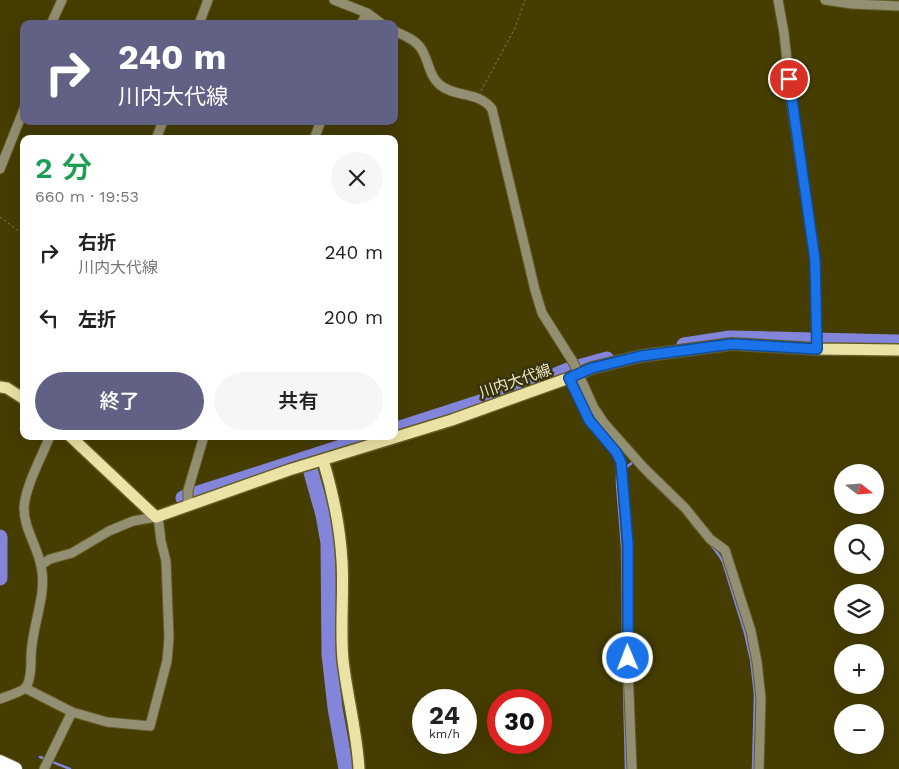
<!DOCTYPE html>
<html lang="ja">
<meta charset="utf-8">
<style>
body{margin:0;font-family:"Work Sans","Noto Sans JP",sans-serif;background:#f6f6f6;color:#222;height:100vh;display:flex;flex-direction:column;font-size:19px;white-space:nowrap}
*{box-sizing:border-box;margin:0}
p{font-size:16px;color:#767676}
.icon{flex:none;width:28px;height:28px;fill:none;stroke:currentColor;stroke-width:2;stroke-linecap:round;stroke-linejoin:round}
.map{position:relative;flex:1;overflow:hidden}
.details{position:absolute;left:20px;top:135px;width:378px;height:305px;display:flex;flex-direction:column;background:#fff;border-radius:10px;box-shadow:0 5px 20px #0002}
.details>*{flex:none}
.hud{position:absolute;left:20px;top:20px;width:378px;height:105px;border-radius:10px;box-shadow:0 5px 20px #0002;background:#606184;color:#fff;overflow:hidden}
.needle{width:32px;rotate:107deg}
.buttons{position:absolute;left:834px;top:464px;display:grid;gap:10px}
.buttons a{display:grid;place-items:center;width:50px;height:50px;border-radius:50%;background:#fff;box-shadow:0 5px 20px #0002;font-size:25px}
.speed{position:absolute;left:412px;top:689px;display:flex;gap:10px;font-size:25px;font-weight:700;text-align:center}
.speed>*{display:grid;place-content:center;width:65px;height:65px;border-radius:50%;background:#fff;box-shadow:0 5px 20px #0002;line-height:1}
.speed small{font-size:12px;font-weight:400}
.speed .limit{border:8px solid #d22;background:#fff;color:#111}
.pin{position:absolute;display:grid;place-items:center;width:42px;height:42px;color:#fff;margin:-21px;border:2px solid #fff;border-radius:50%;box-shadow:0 1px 5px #0007}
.me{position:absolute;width:55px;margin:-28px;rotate:359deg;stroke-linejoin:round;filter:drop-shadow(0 0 4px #0008)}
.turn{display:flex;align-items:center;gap:18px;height:105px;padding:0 15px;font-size:22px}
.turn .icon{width:65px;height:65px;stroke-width:2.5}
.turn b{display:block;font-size:35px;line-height:42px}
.round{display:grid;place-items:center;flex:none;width:52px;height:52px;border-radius:26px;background:#f6f6f6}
.headline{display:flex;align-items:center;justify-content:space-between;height:85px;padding:0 15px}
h1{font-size:30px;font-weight:600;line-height:38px;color:#1e9e55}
.action{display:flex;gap:10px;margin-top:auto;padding:10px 15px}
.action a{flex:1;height:58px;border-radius:30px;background:#606184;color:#fff;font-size:20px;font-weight:600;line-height:58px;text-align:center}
.action a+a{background:#f6f6f6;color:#222}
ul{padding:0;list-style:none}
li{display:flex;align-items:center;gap:15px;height:65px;padding:0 15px}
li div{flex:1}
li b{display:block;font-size:19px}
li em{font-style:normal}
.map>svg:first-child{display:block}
</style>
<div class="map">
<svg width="899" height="769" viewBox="0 0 899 769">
<rect width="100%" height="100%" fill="#453d02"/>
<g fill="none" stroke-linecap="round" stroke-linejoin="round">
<g stroke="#8385db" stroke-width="2.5">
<path d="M577,385L594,419L607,432"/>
<path d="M624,469L633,462"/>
<path d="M620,472L617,474V484L622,547L623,635"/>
<path d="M644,474L677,506"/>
<path d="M691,522C701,536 716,547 723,562L745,633L751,660L755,694L753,769"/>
<path d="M623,645L626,769"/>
<path d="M40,757L70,769"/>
</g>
<g stroke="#8385db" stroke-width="15">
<path d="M684,345L730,338L899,342"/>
<path d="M394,430L527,387L568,370L607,359"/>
<path d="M183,498L307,458"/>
<path d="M0,537V578"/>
<path d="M346,769L335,708L329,654L328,543L323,515L307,458L375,436"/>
</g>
<g stroke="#635c25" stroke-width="11">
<g id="minor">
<path d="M334,0L367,13L382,24"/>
<path d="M778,0L784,33L792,107L815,260L817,349"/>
<path d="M825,0L852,4L899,6"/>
<path d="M51,24L62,0"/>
<path d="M199,24L208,0"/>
<path d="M361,24L367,13"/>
<path d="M394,31C403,35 414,39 420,47C429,59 428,75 440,85C456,98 479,91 492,109L535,290L542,313L573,362L594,408L604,423L643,467L685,508L710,539L725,550L751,631L757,662L761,698L759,769"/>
<path d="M156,139L163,121"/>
<path d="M314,139L321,121"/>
<path d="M0,169L24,109"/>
<path d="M569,378L589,420L617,452L621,462L627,544V641L632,769"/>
<path d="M188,504V490L204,436"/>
<path d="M41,565L50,559L72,553L109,531L133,521L156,517"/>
<path d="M25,688L72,712L44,769"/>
<path d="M0,699C7,696 18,693 24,689C31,683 31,667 31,660C30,629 48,596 41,566C37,545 24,529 24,508C25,487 42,456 50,436"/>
<path d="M72,712L107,722L150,726L167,661L169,638L166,561L161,541L158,516"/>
</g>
</g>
<g stroke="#635c25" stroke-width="14">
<g id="major">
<path d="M0,387L7,388L24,399"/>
<path d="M70,436L156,517L289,470L452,420L569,378L592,368L641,356L732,344L817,349L899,350"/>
<path d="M323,460C333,493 340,526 342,561C344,594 340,627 343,660C347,696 357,732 359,769"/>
</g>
</g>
<g stroke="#635c25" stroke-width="16">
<path id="highway" d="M0,762L15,769"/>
</g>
<g stroke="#827b49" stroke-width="1" stroke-dasharray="2.5 2.5" stroke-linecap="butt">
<path d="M481,91L515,28L525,0"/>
<path d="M0,217L24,235"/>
</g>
<use href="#minor" stroke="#938f73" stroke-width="9"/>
<use href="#major" stroke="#ebe2a6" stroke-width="11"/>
<use href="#highway" stroke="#fff" stroke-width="14"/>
</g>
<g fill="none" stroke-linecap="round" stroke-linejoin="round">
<g stroke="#114b97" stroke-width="12">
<path id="route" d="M628,658V544L621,462L616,452L589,420L569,378L592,368L641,356L732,344L817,349L815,260L789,79"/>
</g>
<use href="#route" stroke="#1a73e8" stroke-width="9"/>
</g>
<g text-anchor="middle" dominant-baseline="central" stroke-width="5" stroke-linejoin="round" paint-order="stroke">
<g font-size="15" fill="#ede8c6" stroke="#38320d">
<text transform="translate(515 381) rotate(-19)">川内大代線</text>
</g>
</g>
</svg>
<div class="buttons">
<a><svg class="needle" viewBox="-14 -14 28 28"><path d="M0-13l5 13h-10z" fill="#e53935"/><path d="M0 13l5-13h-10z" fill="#767676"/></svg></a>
<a><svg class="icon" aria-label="search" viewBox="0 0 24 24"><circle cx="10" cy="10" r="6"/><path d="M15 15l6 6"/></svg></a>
<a><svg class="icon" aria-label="layers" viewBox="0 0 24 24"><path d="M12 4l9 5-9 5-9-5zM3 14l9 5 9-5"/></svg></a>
<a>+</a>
<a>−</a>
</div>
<div class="speed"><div>24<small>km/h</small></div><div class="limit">30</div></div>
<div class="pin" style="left:789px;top:79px;background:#d93025"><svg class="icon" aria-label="arrive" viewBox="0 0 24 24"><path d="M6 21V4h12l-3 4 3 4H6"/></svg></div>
<svg class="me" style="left:628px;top:658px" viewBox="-20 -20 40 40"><circle r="17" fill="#1a73e8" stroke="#fff" stroke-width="3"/><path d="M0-11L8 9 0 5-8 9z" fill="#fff"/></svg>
<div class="hud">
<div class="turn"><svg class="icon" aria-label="right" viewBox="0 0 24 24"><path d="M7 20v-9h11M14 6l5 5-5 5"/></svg><div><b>240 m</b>川内大代線</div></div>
</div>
<section class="details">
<div class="headline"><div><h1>2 分</h1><p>660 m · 19:53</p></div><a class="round"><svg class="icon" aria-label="close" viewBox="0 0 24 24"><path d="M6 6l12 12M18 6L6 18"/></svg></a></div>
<ul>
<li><svg class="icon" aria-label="right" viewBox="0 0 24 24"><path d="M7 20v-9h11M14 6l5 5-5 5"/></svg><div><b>右折</b><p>川内大代線</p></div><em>240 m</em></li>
<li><svg class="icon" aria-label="left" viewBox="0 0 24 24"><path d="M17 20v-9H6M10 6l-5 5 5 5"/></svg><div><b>左折</b></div><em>200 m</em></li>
</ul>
<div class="action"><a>終了</a><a>共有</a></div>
</section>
</div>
